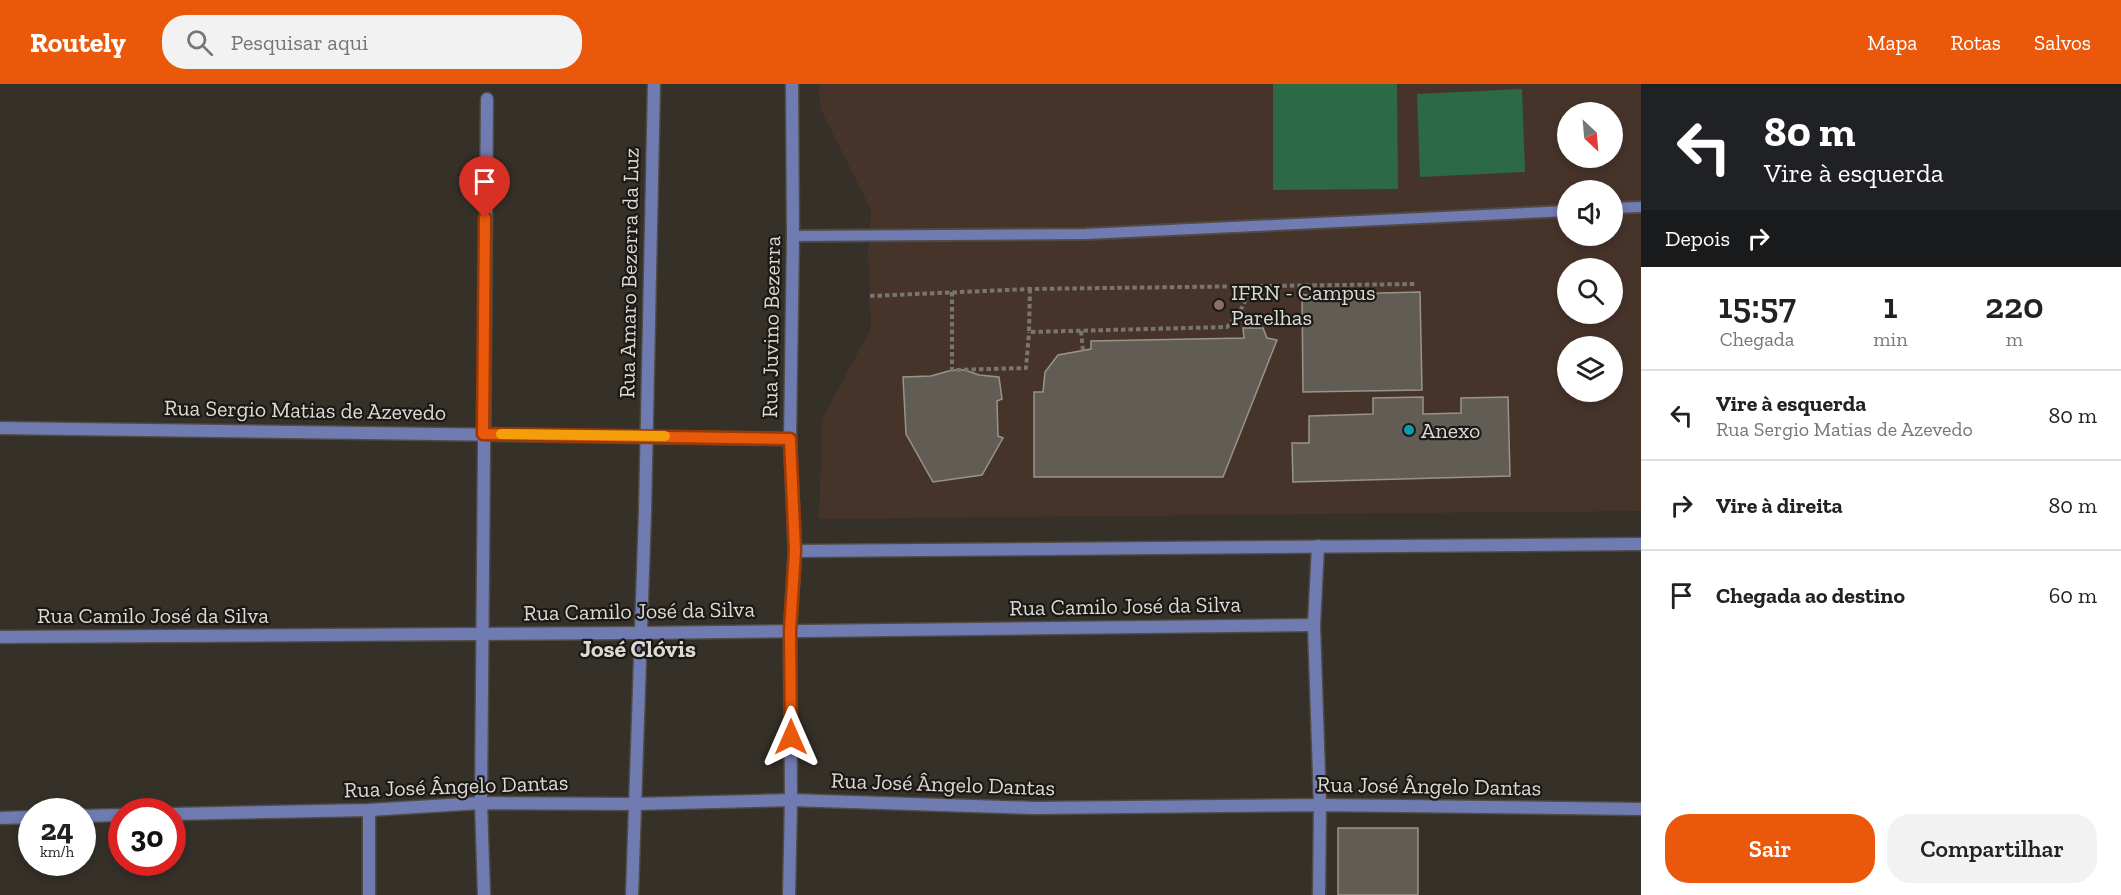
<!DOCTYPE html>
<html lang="pt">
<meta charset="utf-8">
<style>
body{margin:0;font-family:"Zilla Slab",serif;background:#f2f2f2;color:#222;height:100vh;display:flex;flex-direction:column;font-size:22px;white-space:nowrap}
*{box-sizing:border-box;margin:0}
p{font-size:20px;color:#767676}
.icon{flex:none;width:33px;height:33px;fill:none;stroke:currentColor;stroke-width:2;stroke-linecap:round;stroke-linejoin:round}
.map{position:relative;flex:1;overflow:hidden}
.drawer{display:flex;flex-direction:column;background:#fff;width:480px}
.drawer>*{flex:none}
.banner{background:#202124;color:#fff;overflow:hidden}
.needle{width:39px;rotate:154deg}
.fabs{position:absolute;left:1557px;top:18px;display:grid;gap:12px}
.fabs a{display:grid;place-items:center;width:66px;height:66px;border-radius:50%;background:#fff;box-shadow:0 3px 9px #0003;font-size:30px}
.speed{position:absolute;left:18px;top:714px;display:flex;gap:12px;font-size:30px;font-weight:700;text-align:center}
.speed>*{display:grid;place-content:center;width:78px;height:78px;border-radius:50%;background:#fff;box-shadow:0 3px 9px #0003;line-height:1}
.speed small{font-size:15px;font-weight:400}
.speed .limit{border:9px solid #d22;background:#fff;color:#111}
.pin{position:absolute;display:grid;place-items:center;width:51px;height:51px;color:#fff;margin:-62px -26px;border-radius:50% 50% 50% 0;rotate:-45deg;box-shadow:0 0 6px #0007}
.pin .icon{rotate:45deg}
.me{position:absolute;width:66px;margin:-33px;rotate:0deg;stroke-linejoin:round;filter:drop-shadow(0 0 4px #0008)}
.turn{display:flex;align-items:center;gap:21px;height:126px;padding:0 24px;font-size:27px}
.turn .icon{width:78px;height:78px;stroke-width:2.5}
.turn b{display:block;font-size:42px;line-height:51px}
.then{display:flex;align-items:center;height:57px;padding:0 24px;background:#0003;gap:12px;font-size:22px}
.eta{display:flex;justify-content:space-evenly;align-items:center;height:102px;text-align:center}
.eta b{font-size:36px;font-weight:600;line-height:42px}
.cta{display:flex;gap:12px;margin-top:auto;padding:12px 24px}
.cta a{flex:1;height:69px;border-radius:24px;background:#ea580c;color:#fff;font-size:24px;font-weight:600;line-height:69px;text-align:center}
.cta a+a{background:#f2f2f2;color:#222}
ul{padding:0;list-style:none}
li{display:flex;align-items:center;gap:18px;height:90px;padding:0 24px;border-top:2px solid #e0e0e0}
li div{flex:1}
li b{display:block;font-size:22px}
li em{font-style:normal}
header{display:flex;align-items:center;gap:36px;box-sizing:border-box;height:84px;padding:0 30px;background:#ea580c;color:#fff}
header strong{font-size:28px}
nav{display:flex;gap:33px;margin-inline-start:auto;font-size:21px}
.search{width:420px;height:54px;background:#f2f2f2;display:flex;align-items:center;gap:15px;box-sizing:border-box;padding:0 21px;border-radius:24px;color:#767676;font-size:22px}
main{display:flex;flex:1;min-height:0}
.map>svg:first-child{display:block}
</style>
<header>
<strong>Routely</strong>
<div class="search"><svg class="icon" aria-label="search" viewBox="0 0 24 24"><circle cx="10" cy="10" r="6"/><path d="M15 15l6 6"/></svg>Pesquisar aqui</div>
<nav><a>Mapa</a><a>Rotas</a><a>Salvos</a></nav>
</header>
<main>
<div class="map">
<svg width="1641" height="811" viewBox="0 0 1641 811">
<rect width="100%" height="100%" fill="#353028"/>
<path fill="#46342b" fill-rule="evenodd" d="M819,0H1641V427L819,435L822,335L871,244L868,169L871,126L820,24ZM1568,28H1612V74H1568ZM1568,106H1612V152H1568ZM1568,184H1612V230H1568ZM1568,262H1612V308H1568Z"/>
<g fill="#2c6945">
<path d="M1273,0H1397L1398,105L1273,106Z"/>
<path d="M1522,5L1525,88L1420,93L1417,10Z"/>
</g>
<g fill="#625d54" stroke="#99948a" stroke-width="1.5">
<path d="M1420,208L1422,306L1303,308L1302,211Z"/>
<path d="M1243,244H1263L1267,254L1277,256L1223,393H1034V308H1043L1045,288L1058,271L1091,265V257L1244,254Z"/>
<path d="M952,286H965L979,291L999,293L1002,315L997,317L998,352L1003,354L982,391L933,398L906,350L903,293L931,292Z"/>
<path d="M1423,313V330L1461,329V314L1508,313L1510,392L1293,398L1292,359H1309V332L1373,330V314Z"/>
<rect x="1338" y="744" width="80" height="67"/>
</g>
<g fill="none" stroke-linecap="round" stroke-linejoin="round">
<g stroke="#504b44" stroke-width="14">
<g id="lane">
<path d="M1612,124L1641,123"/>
<path d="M793,152L1086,150L1568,127"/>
</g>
</g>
<g stroke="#504b44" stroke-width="15">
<g id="street">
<path d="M0,344L790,355"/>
<path d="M1318,462L1314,541L1320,721L1319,811"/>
<path d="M795,467L1641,460"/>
<path d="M0,553L641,549L1314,541"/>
<path d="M369,726V811"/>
<path d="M172,730L369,726L481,719L635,720L791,716L1035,724L1320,721L1641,725"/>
<path d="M82,732L122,731"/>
<path d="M0,734L32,733"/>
<path d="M484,811L481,719L487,15"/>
<path d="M632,811L645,428L654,0"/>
<path d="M789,811L791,716L790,547L795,467L790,355L793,152L792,0"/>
</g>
</g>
<g stroke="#79756e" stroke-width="4" stroke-dasharray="4.5 3" stroke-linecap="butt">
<path d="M1030,205L1029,248L1227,243C1239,230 1247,219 1249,201"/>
<path d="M952,208V286L1026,284L1029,248"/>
<path d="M870,212L1030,205L1415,200"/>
<path d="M1081,247L1083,267"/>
</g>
<use href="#lane" stroke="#707bb2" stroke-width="10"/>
<use href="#street" stroke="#707bb2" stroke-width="12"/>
</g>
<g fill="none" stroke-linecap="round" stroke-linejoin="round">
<g stroke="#983908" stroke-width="15">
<path id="route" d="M485,134L483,350L790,355L795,467L790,547L791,653"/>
</g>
<use href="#route" stroke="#ea580c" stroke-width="10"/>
<path stroke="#f59e0b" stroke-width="10" d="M501,350L665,352"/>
</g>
<circle fill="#8d6e63" stroke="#1b1915" stroke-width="2" cx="1219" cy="221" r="6"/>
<circle fill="#0f9aa8" stroke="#1b1915" stroke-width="2" cx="1409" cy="346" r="6"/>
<g text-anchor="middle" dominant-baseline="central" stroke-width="4.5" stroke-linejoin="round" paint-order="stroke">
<g font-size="22" fill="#dddad5" stroke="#1b1915">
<text transform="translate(629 189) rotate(-89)">Rua Amaro Bezerra da Luz</text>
<text transform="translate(771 243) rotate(-89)">Rua Juvino Bezerra</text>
<text transform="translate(305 326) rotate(1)">Rua Sergio Matias de Azevedo</text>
<text transform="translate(1125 522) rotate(-1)">Rua Camilo José da Silva</text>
<text transform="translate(639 527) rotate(-1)">Rua Camilo José da Silva</text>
<text x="153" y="531">Rua Camilo José da Silva</text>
<text transform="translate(943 700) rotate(2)">Rua José Ângelo Dantas</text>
<text transform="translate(456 702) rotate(-2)">Rua José Ângelo Dantas</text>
<text transform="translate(1429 702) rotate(1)">Rua José Ângelo Dantas</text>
</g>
<g font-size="22" fill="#dddad5" stroke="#1b1915" text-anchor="start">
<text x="1231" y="208">IFRN - Campus<tspan x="1231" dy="25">Parelhas</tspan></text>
<text x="1421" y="346">Anexo</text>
</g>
<g font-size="24" font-weight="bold" fill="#dddad5" stroke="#1b1915">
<text x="638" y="564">José Clóvis</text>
</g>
</g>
</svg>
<div class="fabs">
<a><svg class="needle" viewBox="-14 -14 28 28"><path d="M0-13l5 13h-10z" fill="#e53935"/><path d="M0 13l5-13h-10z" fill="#767676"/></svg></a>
<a><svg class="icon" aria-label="sound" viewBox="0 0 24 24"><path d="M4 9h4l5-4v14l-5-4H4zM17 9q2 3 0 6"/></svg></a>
<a><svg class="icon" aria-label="search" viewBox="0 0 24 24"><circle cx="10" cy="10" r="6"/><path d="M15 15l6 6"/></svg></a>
<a><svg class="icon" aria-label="layers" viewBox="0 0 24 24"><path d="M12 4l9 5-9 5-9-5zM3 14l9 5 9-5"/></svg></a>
</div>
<div class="speed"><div>24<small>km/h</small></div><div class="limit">30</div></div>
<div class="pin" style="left:485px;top:134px;background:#d93025"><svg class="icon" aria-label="arrive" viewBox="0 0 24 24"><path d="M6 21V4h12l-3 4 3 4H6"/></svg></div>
<svg class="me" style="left:791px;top:653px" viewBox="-20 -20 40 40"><path d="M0-17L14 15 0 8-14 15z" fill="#ea580c" stroke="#fff" stroke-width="4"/></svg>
</div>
<section class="drawer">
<div class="banner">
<div class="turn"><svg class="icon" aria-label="left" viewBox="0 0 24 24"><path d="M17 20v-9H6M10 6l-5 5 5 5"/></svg><div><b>80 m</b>Vire à esquerda</div></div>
<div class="then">Depois<svg class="icon" aria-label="right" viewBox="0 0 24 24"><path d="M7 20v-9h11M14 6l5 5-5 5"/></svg></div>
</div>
<div class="eta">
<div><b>15:57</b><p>Chegada</p></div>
<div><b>1</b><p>min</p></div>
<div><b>220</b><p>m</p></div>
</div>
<ul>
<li><svg class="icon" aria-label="left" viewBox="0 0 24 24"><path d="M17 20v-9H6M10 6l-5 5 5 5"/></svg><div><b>Vire à esquerda</b><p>Rua Sergio Matias de Azevedo</p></div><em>80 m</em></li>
<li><svg class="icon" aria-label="right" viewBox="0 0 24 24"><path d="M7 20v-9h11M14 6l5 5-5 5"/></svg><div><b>Vire à direita</b></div><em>80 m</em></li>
<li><svg class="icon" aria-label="arrive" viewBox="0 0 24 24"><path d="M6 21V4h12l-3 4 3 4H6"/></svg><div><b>Chegada ao destino</b></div><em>60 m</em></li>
</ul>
<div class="cta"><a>Sair</a><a>Compartilhar</a></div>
</section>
</main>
